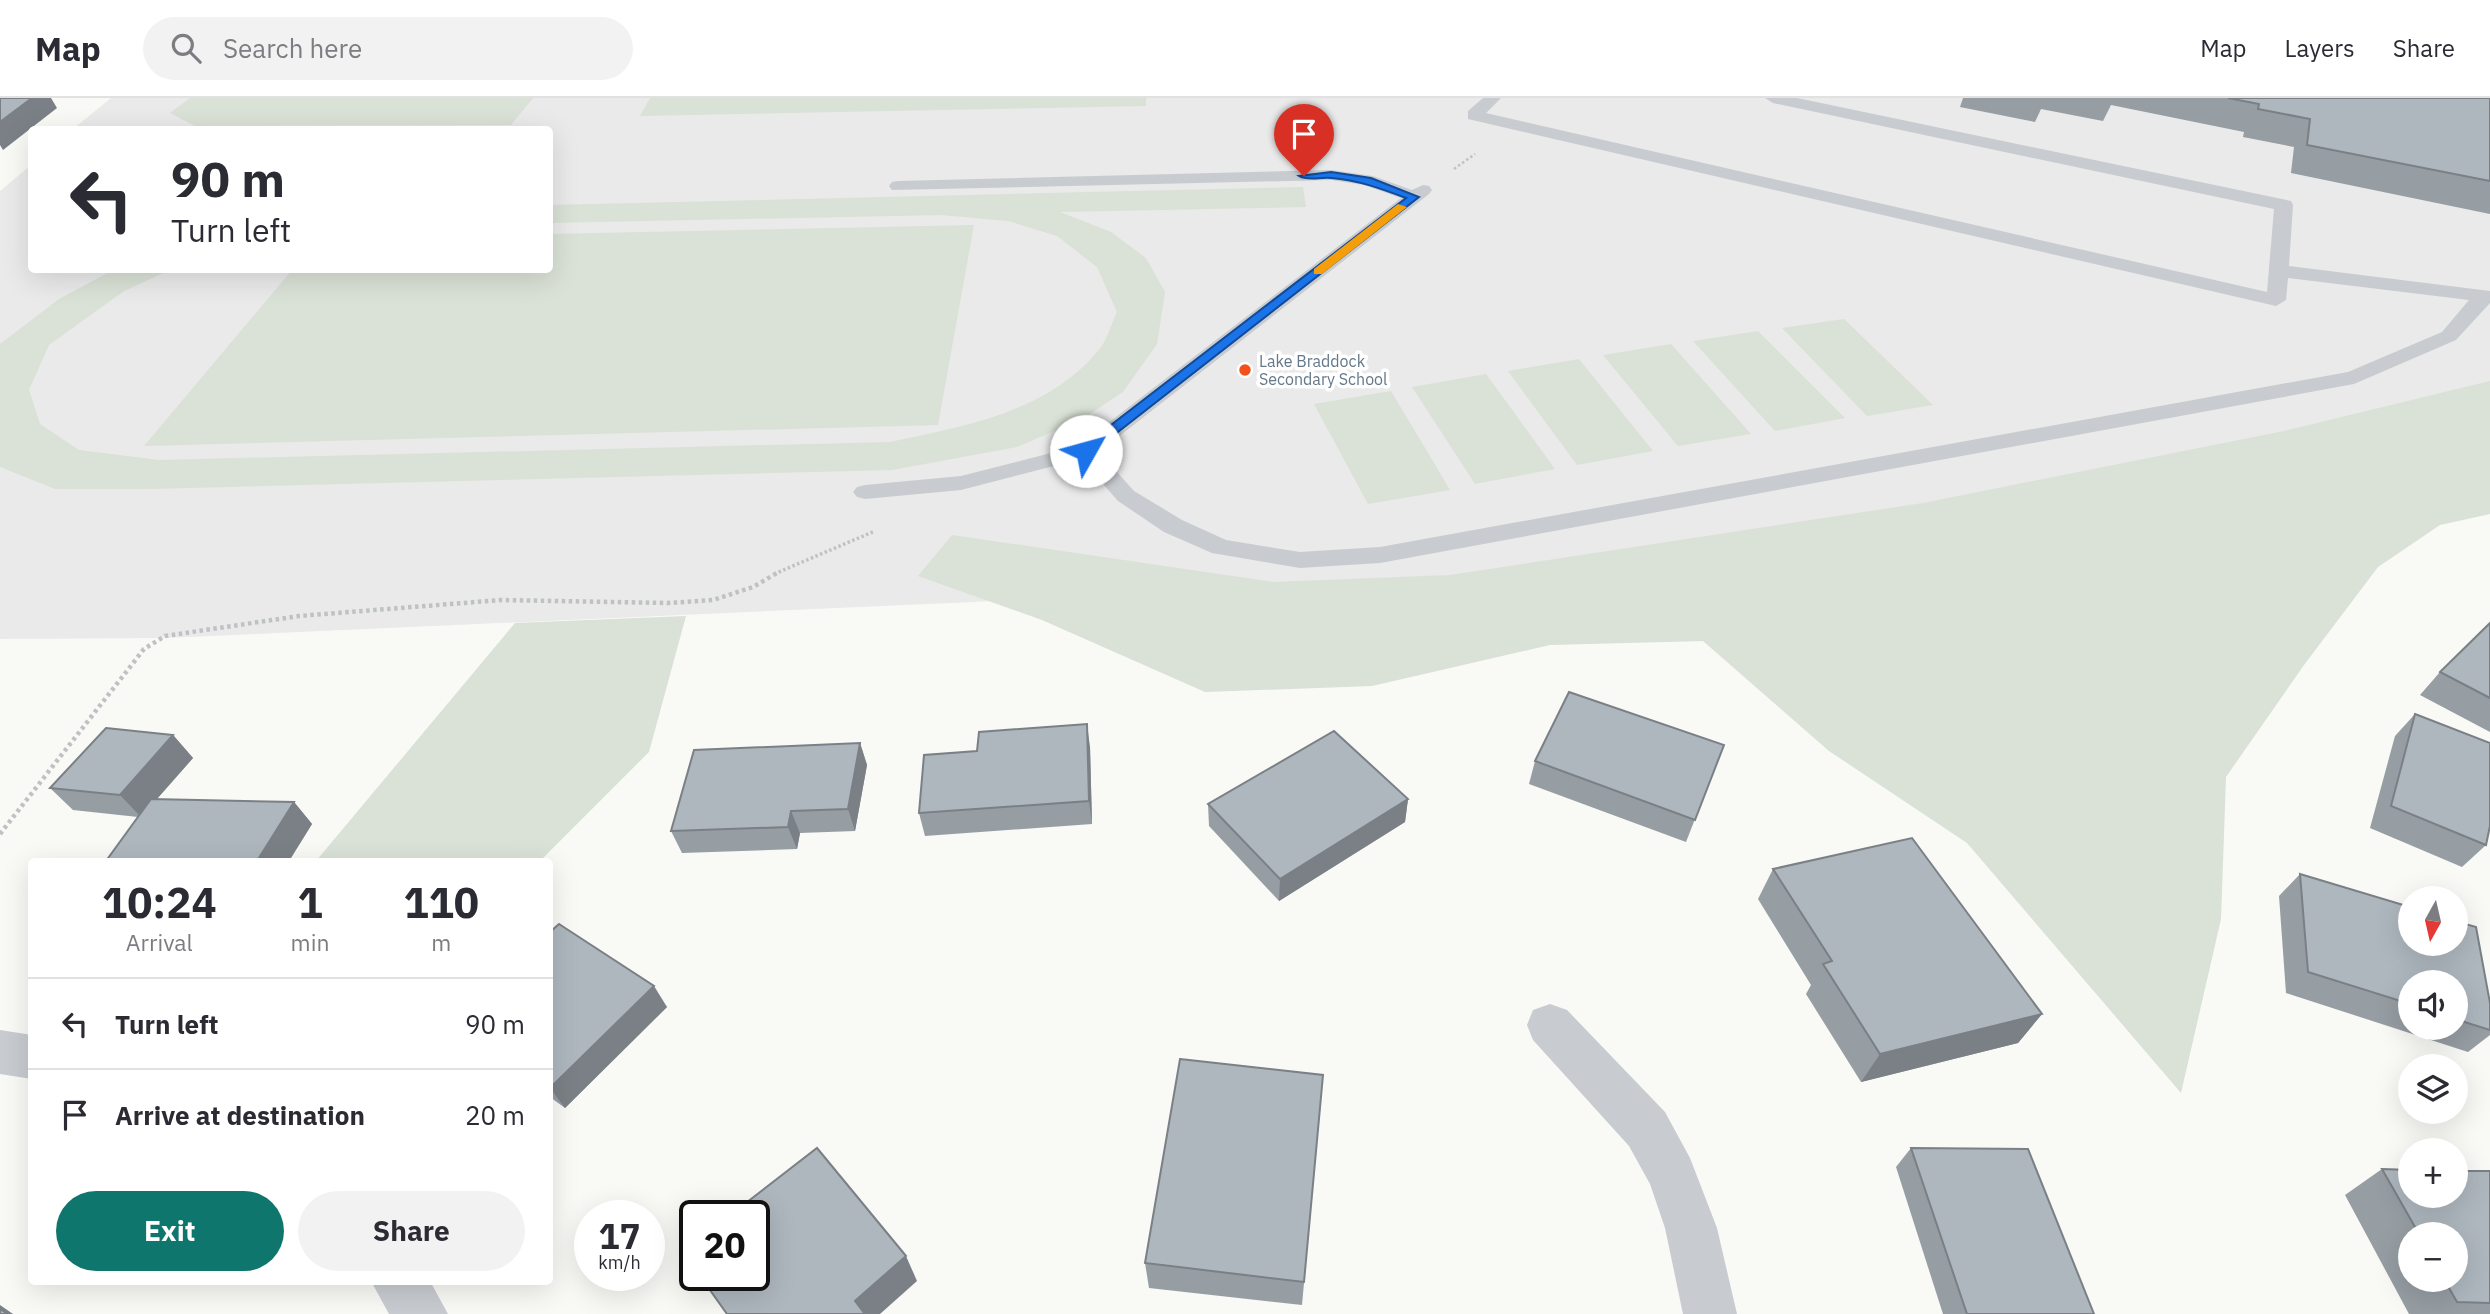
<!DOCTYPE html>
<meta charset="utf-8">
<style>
body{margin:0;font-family:"IBM Plex Sans",sans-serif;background:#f2f2f3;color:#2b2b33;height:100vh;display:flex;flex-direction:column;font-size:26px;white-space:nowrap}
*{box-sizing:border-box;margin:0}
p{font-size:23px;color:#7c7c81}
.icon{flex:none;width:38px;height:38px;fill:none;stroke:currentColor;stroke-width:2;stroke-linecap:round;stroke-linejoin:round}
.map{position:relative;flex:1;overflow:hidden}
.side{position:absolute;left:28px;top:760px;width:525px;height:427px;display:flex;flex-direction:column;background:#fff;border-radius:7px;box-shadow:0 7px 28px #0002}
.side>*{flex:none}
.hud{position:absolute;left:28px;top:28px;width:525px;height:147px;border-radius:7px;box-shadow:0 7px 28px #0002;background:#fff;color:#2b2b33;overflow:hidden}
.needle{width:46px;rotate:188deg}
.tools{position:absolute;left:2398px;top:788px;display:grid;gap:14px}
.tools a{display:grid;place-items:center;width:70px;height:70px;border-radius:50%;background:#fff;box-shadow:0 7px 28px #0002;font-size:35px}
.speed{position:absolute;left:574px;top:1102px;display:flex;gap:14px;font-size:35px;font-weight:700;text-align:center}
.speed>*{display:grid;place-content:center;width:91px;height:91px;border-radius:50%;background:#fff;box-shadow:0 7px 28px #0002;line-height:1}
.speed small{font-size:18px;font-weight:400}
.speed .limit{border:4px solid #111;border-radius:10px;background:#fff;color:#111}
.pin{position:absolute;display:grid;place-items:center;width:60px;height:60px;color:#fff;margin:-72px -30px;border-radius:50% 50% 50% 0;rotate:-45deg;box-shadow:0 0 7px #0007}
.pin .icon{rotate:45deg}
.me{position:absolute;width:77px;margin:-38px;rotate:52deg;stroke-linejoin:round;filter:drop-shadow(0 0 5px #0008)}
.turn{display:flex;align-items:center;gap:24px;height:147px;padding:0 28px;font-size:32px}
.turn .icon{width:91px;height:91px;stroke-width:2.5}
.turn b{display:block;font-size:49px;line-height:60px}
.eta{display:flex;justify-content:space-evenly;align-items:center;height:119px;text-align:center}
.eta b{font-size:42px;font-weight:800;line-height:49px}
.primary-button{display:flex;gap:14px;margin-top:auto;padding:14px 28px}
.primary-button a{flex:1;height:80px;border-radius:42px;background:#0f766e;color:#fff;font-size:28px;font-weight:800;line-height:80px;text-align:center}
.primary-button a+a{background:#f2f2f3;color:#2b2b33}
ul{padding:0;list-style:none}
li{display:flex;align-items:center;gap:21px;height:91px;padding:0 28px;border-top:2px solid #e1e1e2}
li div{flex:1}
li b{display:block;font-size:26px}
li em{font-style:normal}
header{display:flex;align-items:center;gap:42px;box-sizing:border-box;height:98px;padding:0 35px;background:#fff;border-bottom:2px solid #e1e1e2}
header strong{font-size:33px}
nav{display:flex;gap:38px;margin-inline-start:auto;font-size:24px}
.search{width:490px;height:63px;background:#f2f2f3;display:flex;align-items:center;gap:18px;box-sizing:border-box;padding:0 24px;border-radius:38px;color:#7c7c81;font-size:26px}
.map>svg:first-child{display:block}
</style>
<header>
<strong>Map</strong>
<div class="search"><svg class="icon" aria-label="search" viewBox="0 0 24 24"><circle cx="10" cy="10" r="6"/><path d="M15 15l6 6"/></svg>Search here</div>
<nav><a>Map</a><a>Layers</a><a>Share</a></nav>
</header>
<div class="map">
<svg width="2490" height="1216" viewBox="0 0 2490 1216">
<rect width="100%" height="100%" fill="#f9f9f6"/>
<path fill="#e9eae9" d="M111,0H2490V372L1749,526L1174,495L164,540L0,541V93L31,67L32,172H550V32L73,31Z"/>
<g fill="#dae1d6">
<path d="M190,0H533L511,27L195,28L170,15Z"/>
<path d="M650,0H1146V8L640,18Z"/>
<path d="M1303,89L1306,109L1060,114L1111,134L1146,160L1165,194L1157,246L1123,294L1082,321L1017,349L892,372L151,391H55L0,369V246L59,201L113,172H170L124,193L49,247L29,292L40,326L79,352L159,362L890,344C965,328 1046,315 1098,253C1107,243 1111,226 1117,214L1097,169L1057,138L1008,123L941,117L550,125V107Z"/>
<path d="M974,127L938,327L144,348L292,172H550V136Z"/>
<path d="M1844,221L1933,307L1867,318L1782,230Z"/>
<path d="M1758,233L1845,320L1775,333L1693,243Z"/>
<path d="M1671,246L1751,336L1678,348L1603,257Z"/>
<path d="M1579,261L1653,353L1577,367L1508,273Z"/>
<path d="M1486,276L1555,371L1475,386L1412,289Z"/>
<path d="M2490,283V416L2440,427L2378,469L2304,567L2226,679L2221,821L2181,995L1967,745L1829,653L1703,543L1550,547L1372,588L1205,594L1042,522L918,478L952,437L1273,484L1450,477L1923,405L2284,333Z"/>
<path d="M1391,293L1450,392L1368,406L1314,306Z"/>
<path d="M686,518L649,654L540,763H316L515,525Z"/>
</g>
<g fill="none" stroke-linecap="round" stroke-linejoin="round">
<path stroke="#bfc2c4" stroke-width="2.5" stroke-dasharray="2.5 2.5" stroke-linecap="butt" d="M1454,71L1475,56"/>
<path stroke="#bfc2c4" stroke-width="3.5" stroke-dasharray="2.5 2.5" stroke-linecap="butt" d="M774,476L875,433"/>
<path stroke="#bfc2c4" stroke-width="4.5" stroke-dasharray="3.5 3.5" stroke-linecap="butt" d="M0,736L144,551L165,538L299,518L501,502L668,505L713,502L753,489L777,475"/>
<path fill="#c8ccd0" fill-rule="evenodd" d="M1483,0H1501L1486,15L2267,194L2274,111L1773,5L1765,0H1797L2291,103L2293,107L2289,168L2490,193V205L2456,242L2354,286L1380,465L1300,470L1212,455L1164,434L1118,403L1081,361L961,392L865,401L857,399L853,394L857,389L865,387L961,378L1078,348L1401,100L1364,87L1331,82L892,92L889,88L892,84L898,83L1331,72L1373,78L1412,92L1423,87L1429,88L1432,92L1429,96L1099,354L1134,393L1182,422L1226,442L1300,454L1380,449L2348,274L2442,234L2469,202L2288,180L2286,202L2276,208L1468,21V13Z"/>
<g fill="#c8ccd0" fill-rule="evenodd">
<path d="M1550,906L1567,912L1665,1014L1690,1060L1717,1130L1737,1216H1683L1665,1130L1650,1086L1629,1048L1533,942L1527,927L1533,912Z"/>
<path d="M0,932L32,937V981L0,976Z"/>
<path d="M371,1183H430L448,1216H389Z"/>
</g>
</g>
<g fill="#969da3" fill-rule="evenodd">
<path d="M1963,0H2490V116L2291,75L2294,49L2243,39L2244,34L2111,7L2103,23L2041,11L2035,24L1960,9Z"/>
<path d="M2490,525V634L2420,597L2440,574Z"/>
<path d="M2415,616L2486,747L2462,769L2370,730L2395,638Z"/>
<path d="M173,637L193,660L156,702L294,704L312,726L289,763H106L138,719L73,712L50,690Z"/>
<path d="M860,645L867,667L855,733L800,735L797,751L682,755L671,733Z"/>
<path d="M1724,647L1686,744L1529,686L1535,663Z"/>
<path d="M1090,649L1092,726L925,738L919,715Z"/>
<path d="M1408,701L1405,724L1279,803L1209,728L1208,706Z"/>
<path d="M1773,771L2042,916L2018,945L1861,984L1806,896L1811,887L1758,801Z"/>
<path d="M2300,776L2490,905V937L2468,954L2286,895L2279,798ZM2410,884H2455V929H2410Z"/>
<path d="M550,834L667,909L565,1010L550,999Z"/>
<path d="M1323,977L1302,1207L1149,1190L1145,1165Z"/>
<path d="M1911,1050L2094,1216H1943L1896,1069Z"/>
<path d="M2382,1071L2490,1073V1216H2409L2345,1097ZM2410,1136H2455V1181H2410Z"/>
</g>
<g fill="#7a8085">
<path d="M32,0H51L57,10L3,52L0,47V24Z"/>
<path d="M1087,626L1090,649L1092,726L1089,703Z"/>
<path d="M173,637L193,660L141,719L120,697Z"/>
<path d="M860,645L867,667L855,733L848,711Z"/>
<path d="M1408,701L1405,724L1279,803L1280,781Z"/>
<path d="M294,704L312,726L289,763H257Z"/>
<path d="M791,713L800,735L797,751L788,729Z"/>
<path d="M654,888L667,909L565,1010L550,990Z"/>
<path d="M2042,916L2018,945L1861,984L1880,956Z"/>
<path d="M906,1158L917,1183L880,1216H862L855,1203Z"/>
<path d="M0,1207L13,1216H8L0,1211Z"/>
</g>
<g fill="#aeb7be" stroke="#7a8085" stroke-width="2">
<path d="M0,0H32L0,24Z"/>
<path d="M2228,0H2490V83L2307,47L2310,21L2258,11L2259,6Z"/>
<path d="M2490,525V600L2440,574Z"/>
<path d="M1569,594L1724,647L1695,722L1535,663Z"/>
<path d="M2415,616L2490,645V728L2486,747L2391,708Z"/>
<path d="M1087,626L1089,703L919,715L924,657L977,653L979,634Z"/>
<path d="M106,630L173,637L120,697L50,690Z"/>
<path d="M1334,633L1408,701L1280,781L1208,706Z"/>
<path d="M860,645L848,711L791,713L788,729L671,733L694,652Z"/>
<path d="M151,701L294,704L257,763H106Z"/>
<path d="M1912,740L2042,916L1880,956L1823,866L1832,863L1773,771Z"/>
<path d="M2300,776L2410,809V845H2455V823L2476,829L2490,905V932L2455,921V884H2410V906L2308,874Z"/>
<path d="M559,826L654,888L550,990V834Z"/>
<path d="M1180,961L1323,977L1304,1184L1145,1165Z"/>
<path d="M817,1050L906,1158L855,1203L865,1216H727L700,1178H754V1118H729Z"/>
<path d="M1911,1050L2028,1051L2094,1216H1967Z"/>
<path d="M2382,1071L2410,1072V1097H2455V1073H2490V1205L2457,1204L2444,1181H2455V1136H2419Z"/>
<path d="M695,1145V1170L683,1154Z"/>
<path d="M0,1211L8,1216H0Z"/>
</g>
<path fill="#1a73e8" stroke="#114b97" stroke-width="2" d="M1331,74L1371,80L1419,99L1091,355H1081V350L1406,100C1382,91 1358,82 1331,80C1320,79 1307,83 1299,78Z"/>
<path fill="#f59e0b" d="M1398,106L1407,109L1322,176H1314V171Z"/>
<circle fill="#f4511a" stroke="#fff" stroke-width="2.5" cx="1245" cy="272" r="7"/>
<g text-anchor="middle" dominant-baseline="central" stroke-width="7" stroke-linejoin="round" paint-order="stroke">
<g font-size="16" fill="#64788a" stroke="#fff" text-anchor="start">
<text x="1259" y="263">Lake Braddock<tspan x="1259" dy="18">Secondary School</tspan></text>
</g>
</g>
</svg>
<div class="tools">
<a><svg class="needle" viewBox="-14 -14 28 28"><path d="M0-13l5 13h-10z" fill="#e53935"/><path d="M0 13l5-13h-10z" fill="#7c7c81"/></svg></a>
<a><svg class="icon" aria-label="sound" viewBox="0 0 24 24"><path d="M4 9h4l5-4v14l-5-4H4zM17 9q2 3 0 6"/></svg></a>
<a><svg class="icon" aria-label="layers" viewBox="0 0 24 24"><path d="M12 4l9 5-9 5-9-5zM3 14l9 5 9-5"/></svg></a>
<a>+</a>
<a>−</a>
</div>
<div class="speed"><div>17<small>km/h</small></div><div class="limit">20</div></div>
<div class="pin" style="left:1304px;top:78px;background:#d93025"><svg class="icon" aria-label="arrive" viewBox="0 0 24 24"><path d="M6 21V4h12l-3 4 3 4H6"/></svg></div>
<svg class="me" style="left:1086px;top:353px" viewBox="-20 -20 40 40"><circle r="19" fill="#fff"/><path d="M0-13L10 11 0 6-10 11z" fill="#1a73e8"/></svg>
<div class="hud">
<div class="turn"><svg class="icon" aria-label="left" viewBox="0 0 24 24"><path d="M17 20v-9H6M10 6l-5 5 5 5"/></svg><div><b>90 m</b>Turn left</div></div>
</div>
<section class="side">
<div class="eta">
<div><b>10:24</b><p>Arrival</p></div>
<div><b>1</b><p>min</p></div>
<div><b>110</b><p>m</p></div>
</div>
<ul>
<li><svg class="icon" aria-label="left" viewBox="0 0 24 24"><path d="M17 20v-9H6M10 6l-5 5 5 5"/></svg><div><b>Turn left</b></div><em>90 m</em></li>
<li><svg class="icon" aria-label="arrive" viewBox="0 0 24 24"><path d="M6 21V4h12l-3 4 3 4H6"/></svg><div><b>Arrive at destination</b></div><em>20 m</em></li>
</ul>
<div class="primary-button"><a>Exit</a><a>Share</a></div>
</section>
</div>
